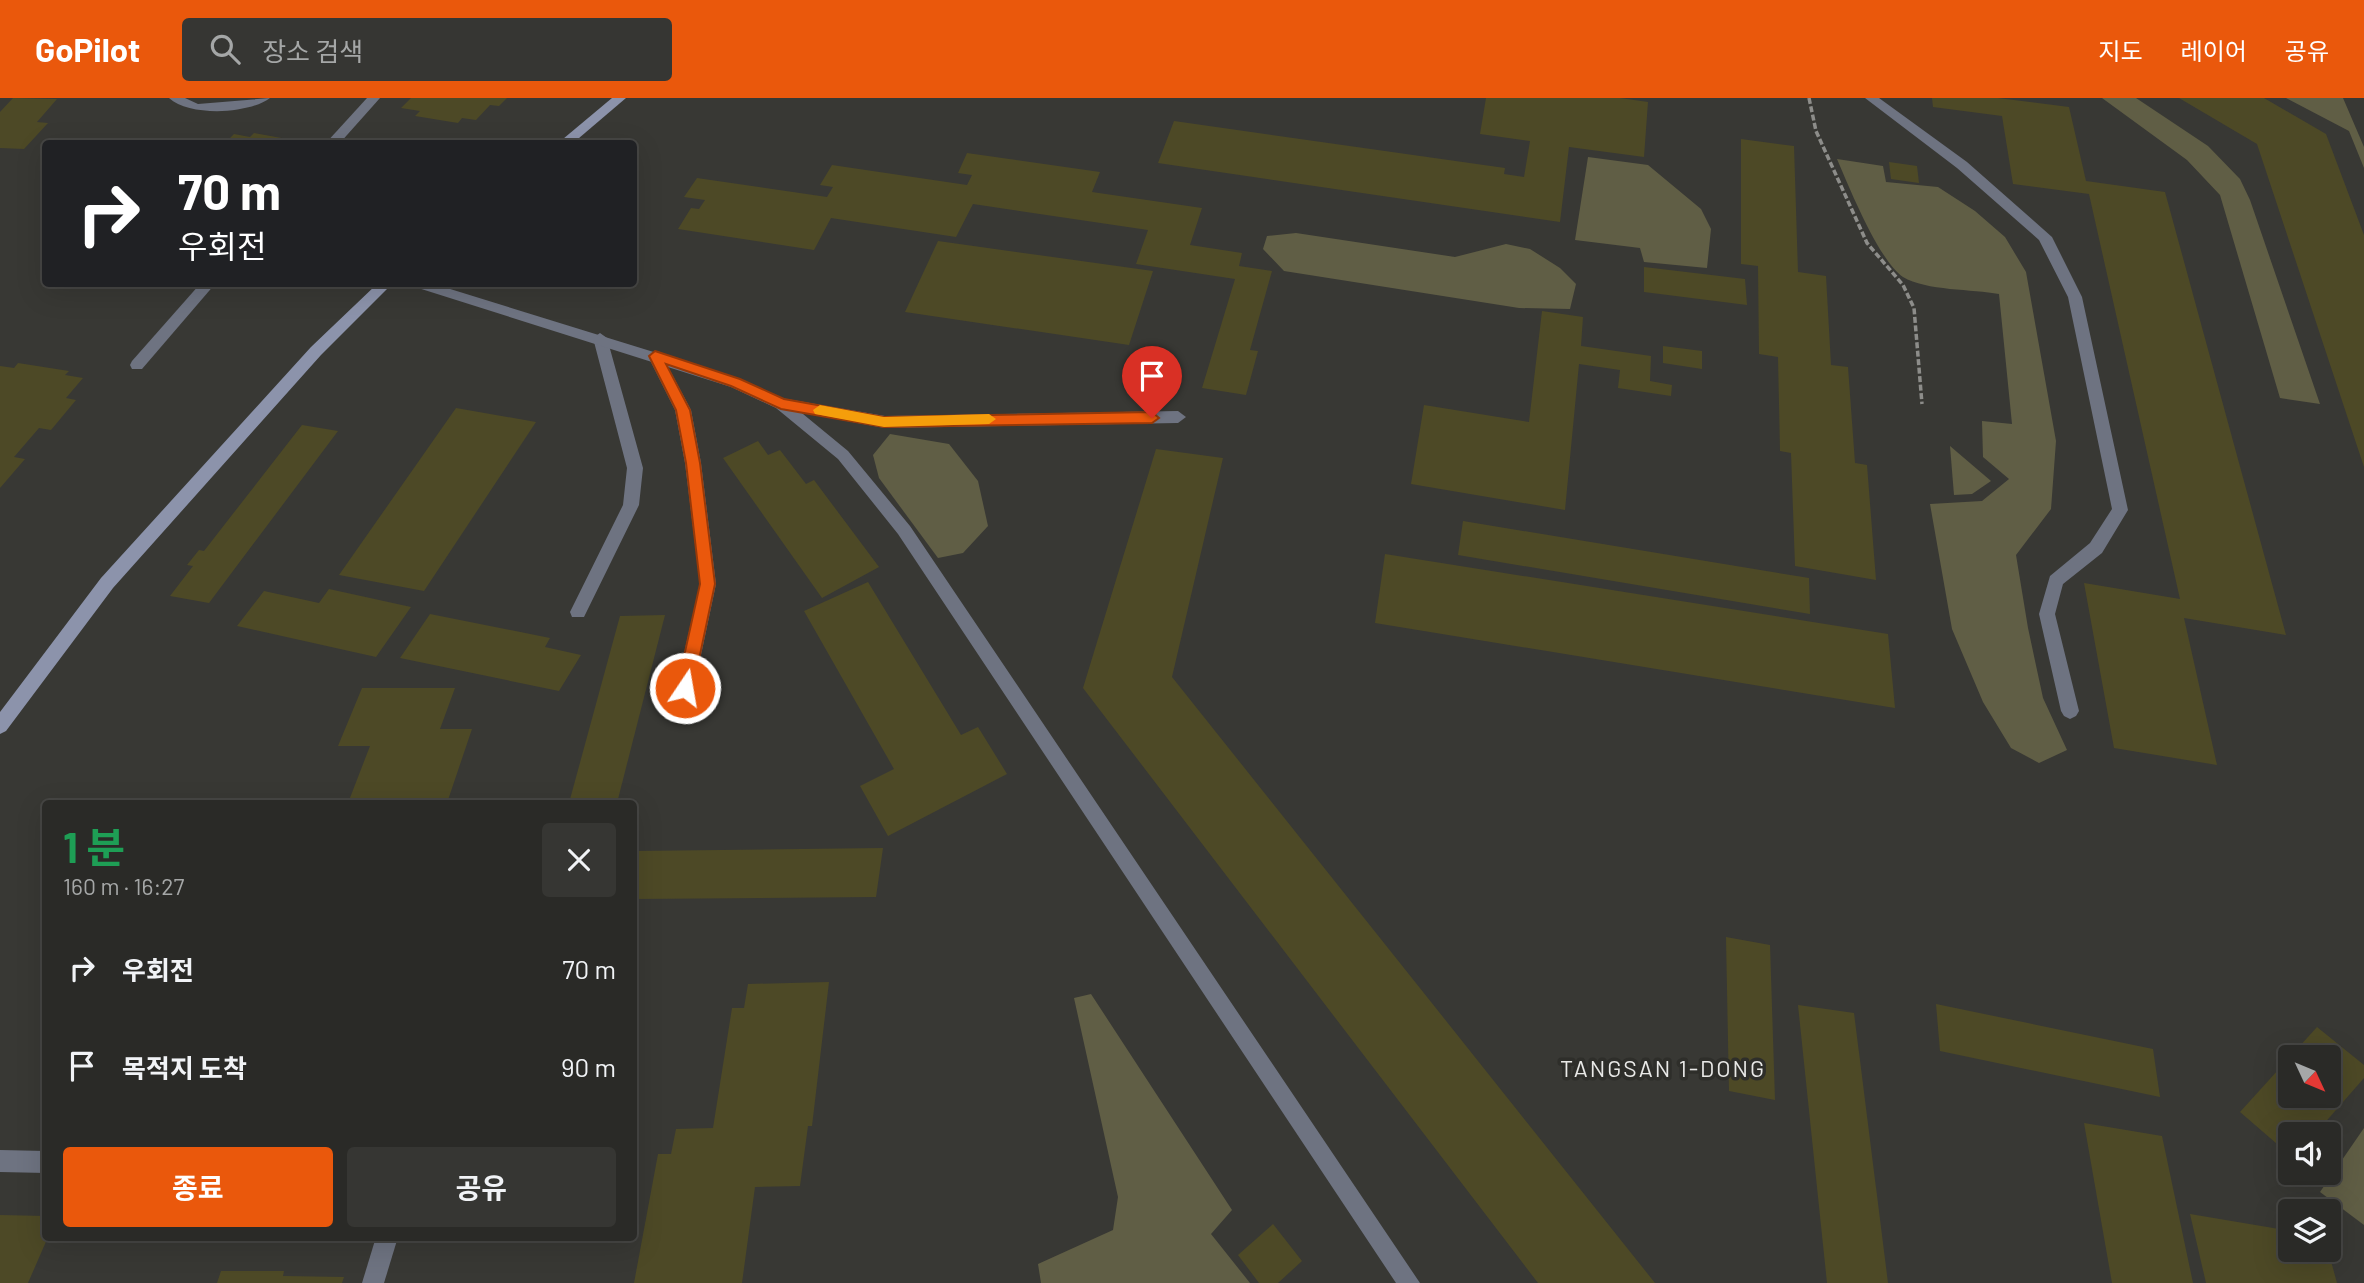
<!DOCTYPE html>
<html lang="ko">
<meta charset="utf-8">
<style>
body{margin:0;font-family:Barlow,"Noto Sans KR",sans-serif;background:#363633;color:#f1f3f6;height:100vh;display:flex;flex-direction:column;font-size:26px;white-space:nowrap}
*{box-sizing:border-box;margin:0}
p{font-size:23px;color:#a5a7a7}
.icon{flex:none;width:38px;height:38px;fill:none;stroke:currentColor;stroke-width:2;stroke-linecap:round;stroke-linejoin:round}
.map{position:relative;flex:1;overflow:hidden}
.drawer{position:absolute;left:42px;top:702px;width:595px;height:441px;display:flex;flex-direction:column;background:#2a2a27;border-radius:7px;box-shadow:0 7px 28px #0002,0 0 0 2px #464644}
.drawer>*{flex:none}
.hud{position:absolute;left:42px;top:42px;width:595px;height:147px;border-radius:7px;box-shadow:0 7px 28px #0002,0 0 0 2px #464644;background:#202124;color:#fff;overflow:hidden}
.needle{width:46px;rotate:134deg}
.buttons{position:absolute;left:2278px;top:947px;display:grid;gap:14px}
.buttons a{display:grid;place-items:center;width:63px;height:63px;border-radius:7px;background:#2a2a27;box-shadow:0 7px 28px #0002,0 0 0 2px #464644;font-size:35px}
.pin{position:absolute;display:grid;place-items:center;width:60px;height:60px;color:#fff;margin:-72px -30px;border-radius:50% 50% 50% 0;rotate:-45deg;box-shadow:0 0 7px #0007}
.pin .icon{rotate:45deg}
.me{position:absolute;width:77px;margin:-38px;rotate:12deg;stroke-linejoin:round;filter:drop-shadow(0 0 5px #0008)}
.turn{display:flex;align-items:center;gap:24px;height:147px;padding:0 21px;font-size:32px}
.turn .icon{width:91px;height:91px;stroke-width:2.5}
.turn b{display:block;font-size:49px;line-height:60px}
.round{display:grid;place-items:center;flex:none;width:74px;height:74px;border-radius:7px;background:#363633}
.summary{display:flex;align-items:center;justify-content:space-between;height:119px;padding:0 21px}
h1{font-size:42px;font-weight:700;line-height:52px;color:#1e9e55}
.action{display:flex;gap:14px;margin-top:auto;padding:14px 21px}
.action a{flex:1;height:80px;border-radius:7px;background:#ea580c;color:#fff;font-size:28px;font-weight:700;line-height:80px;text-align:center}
.action a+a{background:#363633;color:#f1f3f6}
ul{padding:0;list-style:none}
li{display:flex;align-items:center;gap:21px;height:98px;padding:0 21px}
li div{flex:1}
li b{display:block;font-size:26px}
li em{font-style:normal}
header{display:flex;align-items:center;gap:42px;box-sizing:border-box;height:98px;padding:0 35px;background:#ea580c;color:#fff}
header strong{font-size:33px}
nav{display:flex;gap:38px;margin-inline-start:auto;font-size:24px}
.search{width:490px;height:63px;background:#363633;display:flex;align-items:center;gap:18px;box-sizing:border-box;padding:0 24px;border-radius:7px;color:#a5a7a7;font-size:26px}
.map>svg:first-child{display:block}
</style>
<header>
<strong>GoPilot</strong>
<div class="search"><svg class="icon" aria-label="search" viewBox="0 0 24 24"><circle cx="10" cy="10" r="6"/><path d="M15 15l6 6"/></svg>장소 검색</div>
<nav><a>지도</a><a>레이어</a><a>공유</a></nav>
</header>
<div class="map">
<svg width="2364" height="1185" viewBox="0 0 2364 1185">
<rect width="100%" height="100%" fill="#383834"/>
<g fill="#605e45">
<path d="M2102,0H2136L2208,48L2240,81L2250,102L2320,306L2280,300L2220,97L2187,62Z"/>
<path d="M2286,0H2343L2364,49V70L2349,33Z"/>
<path d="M1588,59L1648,67L1701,111L1711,131L1707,170L1644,164L1640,150L1575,142Z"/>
<path d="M1837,61L1883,68L1886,84L1938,89L1975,113L2005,139L2026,174L2056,343L2051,411L2016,457L2028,530L2043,600L2067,652L2039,665L2011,650L1983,604L1952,531L1930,406L1982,403L2009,381L1983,359L1982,323L2012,326L1999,196C1973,191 1926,193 1903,179C1879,163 1849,89 1837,61Z"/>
<path d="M1296,135L1455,159L1506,146L1530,151L1560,170L1576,186L1570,211L1519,210L1284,173L1263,151L1267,138Z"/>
<path d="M890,336L949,346L978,383L988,428L963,455L938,460L879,380L873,357Z"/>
<path d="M1950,348L1991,383L1972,396L1954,397Z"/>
<path d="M1091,896L1232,1112L1211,1136L1250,1185H1041L1038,1166L1113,1132L1118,1099L1074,900Z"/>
<path d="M2364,1030V1127L2320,1094Z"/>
</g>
<g fill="#4d4926" fill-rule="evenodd">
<path d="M13,0L57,1L37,24L48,25L24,51L0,50V14Z"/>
<path d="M411,0H507L499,8L490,7L476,22L462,20L458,25L415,18L420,13L401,10Z"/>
<path d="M1486,0H1620L1648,4L1644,59L1569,49L1560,124L1158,65L1174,23L1505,70L1504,76L1524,79L1530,43L1480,36Z"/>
<path d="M1932,0H1998L2069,9L2086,83L2165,94L2286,537L2184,520L2217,667L2114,650L2084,485L2180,501L2089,96L2013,86L2002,18L1933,9Z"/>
<path d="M2179,0H2264L2326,36L2364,137V369L2257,46Z"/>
<path d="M254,35L298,43L295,46H224L234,36L250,39Z"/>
<path d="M1741,41L1794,48L1798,174L1826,178L1831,267L1848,269L1855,365L1867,367L1876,482L1795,468L1791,355L1780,353L1778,259L1759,256L1758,168L1741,166Z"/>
<path d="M967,55L1100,74L1092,94L1202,110L1190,147L1242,155L1239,168L1272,173L1250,252L1258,253L1246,297L1202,290L1235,181L1136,166L1148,132L973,106L956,139L831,120L814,152L678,131L691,110L699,111L705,102L684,99L697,80L827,99L833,89L820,87L832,67L967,87L972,77L958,75Z"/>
<path d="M1889,64L1917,68L1919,85L1891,81Z"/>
<path d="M938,143L1153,173L1129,247L905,214Z"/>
<path d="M1644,169L1745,181L1747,207L1644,194Z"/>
<path d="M1542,213L1583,219L1581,248L1651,258L1650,283L1672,287L1671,298L1618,290L1620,272L1579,266L1565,412L1411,386L1424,307L1529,324Z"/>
<path d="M1663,248L1702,253V271L1663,265Z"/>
<path d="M18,265L69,273L65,277L83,280L66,300L76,302L51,332L39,330L14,359L25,361L0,390V268L14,270Z"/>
<path d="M456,310L536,324L424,493L339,477Z"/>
<path d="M302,327L338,333L209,505L170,498L193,468L187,467L199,452L204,453Z"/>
<path d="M758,343L768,357L780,352L806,386L814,382L879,469L822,500L723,360Z"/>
<path d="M1156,351L1223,360L1172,579L1655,1185H1538L1083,590Z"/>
<path d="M1463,423L1809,480L1810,516L1458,457Z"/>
<path d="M1385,456L1888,536L1895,610L1375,525Z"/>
<path d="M868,484L961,637L978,629L1007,676L888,738L860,688L894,671L804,513Z"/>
<path d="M329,491L411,509L376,559L237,528L264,493L319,505Z"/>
<path d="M430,516L550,540L545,549L581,557L559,593L400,560Z"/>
<path d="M665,517L617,705H569L620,518Z"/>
<path d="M362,590H455L440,631H472L447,705H348L370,648H338Z"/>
<path d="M883,750L876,799L634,801V753Z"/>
<path d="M1726,839L1770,847L1775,1002L1729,993Z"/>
<path d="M829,884L812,1028H808L800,1088L755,1089L742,1185H634L658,1056H671L676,1031L713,1030L732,910H744L748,886Z"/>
<path d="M1936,906L2153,951L2160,999L1940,953Z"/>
<path d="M1798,907L1854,915L1888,1185H1827Z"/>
<path d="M2317,929L2364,967V980L2315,1036H2291V1058L2240,1014ZM2291,959H2329V998H2291Z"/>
<path d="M2084,1025L2162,1038L2193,1185H2112Z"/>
<path d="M2190,1116L2291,1133V1152H2328L2337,1185H2206Z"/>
<path d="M0,1117L46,1118V1139H48L28,1185H0Z"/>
<path d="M1273,1126L1302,1163L1278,1185H1259L1238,1157Z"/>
<path d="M221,1173H284L283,1178L344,1179L342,1185H217Z"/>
</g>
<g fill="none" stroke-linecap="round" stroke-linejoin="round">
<path stroke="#8d8d8a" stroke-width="3.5" stroke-dasharray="6 2.5" stroke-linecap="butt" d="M1809,0L1816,33L1867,145L1903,187L1914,210L1922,306"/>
<g fill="#6e7381" fill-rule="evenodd">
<path d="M600,235L607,240L643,370L639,407L584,519H572L570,514L623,407L627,370L593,240Z"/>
<path d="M655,253L660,254L691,312L701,365L716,486L694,590L691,595L685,597L679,595L676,590L700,486L685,365L675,312L648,258Z"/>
<path d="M781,300L885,318L1178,313L1186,319L1178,325L885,330L776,310L773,306L776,302Z"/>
</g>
<g fill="#6e7381" fill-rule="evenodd">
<path d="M169,0H185L198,6L270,0C249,16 190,19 169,0Z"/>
<path d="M367,0H380L339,46H325Z"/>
<path d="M1865,0H1879L1967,64L2052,139L2082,199L2128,412L2102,455L2063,486L2055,516L2079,613L2076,618L2070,621L2064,618L2061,613L2039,516L2050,478L2090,445L2112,411L2068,199L2039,142L1957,70Z"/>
<path d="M200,186H215L142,271H132L130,267L132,263Z"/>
<path d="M413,186H434L741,281L786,302L848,353L910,428L1420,1185H1396L898,436L838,361L776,310L731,289L415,189Z"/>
<path d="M0,1052L46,1053V1075L0,1074Z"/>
<path d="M376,1139H398L384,1185H362Z"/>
</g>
<g fill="#8c93ab" fill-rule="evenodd">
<path d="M612,0H626L572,46H557Z"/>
<path d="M377,186H392L321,257L113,490L6,633L0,636V614L101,480L311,249Z"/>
</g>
</g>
<path fill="#ea580c" stroke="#983908" stroke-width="2" d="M655,253L740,281L784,301L884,319L1152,314L1159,320L1152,325L884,329L781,311L731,288L666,266L690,312L700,365L715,486L693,590L691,595H680L677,590L700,486L686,365L676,312L649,258Z"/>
<path fill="#f59e0b" d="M820,307L884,319L989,316L996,321L989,326L884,329L815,316L813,312Z"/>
<g text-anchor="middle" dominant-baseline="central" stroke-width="7" stroke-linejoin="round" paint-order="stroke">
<g font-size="23" letter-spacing="2" fill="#e9e9e7" stroke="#2e2e2a">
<text x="1663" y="970">TANGSAN 1-DONG</text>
</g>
</g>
</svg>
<div class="buttons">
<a><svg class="needle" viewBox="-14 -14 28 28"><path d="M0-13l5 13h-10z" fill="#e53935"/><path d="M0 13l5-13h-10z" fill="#a5a7a7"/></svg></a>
<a><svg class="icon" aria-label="sound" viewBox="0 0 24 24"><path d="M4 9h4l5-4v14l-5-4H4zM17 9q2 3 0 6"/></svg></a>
<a><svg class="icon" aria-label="layers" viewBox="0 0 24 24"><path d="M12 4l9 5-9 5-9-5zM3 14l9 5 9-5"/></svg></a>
</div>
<div class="pin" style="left:1152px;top:320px;background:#d93025"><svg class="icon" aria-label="arrive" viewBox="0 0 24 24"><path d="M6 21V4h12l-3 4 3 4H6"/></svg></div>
<svg class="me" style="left:685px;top:590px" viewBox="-20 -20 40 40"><circle r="17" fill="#ea580c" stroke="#fff" stroke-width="3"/><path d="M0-11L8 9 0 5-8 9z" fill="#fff"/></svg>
<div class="hud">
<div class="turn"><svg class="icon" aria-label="right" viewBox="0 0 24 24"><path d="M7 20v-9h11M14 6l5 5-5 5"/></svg><div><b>70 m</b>우회전</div></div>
</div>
<section class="drawer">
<div class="summary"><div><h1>1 분</h1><p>160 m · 16:27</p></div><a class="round"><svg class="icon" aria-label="close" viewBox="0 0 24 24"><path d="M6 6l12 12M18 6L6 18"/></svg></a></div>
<ul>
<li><svg class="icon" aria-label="right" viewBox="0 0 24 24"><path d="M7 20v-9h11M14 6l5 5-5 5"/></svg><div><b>우회전</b></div><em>70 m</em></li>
<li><svg class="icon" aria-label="arrive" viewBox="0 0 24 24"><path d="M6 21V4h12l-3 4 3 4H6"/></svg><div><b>목적지 도착</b></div><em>90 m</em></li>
</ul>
<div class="action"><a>종료</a><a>공유</a></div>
</section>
</div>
